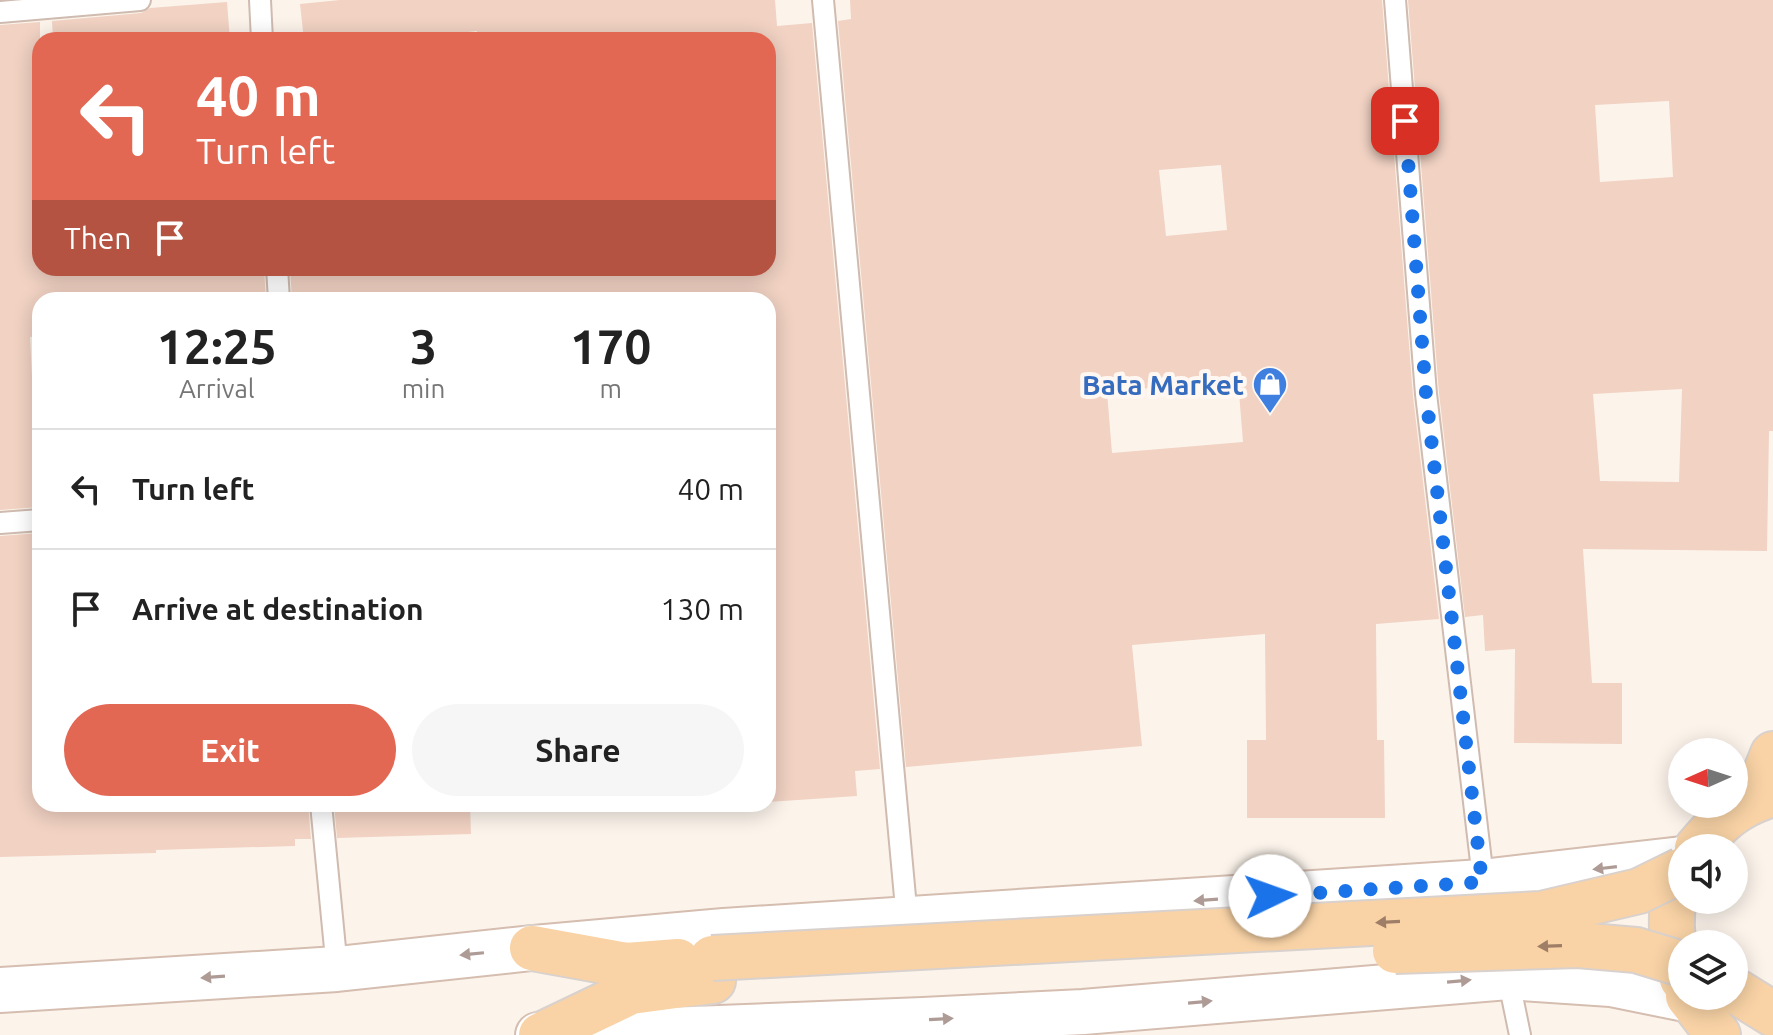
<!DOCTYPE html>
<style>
body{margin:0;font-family:Ubuntu,sans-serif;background:#f6f6f6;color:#222;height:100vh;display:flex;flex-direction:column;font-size:30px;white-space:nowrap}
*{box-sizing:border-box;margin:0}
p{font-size:26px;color:#767676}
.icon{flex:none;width:44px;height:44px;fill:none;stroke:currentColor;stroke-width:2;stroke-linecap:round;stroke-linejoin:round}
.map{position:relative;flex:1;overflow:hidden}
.details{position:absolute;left:32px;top:292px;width:744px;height:520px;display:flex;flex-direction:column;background:#fff;border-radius:24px;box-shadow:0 4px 20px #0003}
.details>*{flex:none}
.top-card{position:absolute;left:32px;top:32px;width:744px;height:244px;border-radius:24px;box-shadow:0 4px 20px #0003;background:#e36854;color:#fff;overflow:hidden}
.needle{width:52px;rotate:267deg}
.fabs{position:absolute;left:1668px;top:738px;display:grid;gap:16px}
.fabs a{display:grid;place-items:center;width:80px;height:80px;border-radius:50%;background:#fff;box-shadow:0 4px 20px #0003;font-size:40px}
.pin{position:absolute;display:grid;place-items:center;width:68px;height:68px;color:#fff;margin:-34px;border-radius:16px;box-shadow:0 4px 12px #0006}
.me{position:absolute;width:88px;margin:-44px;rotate:87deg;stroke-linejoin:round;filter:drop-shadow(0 0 6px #0008)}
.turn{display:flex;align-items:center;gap:28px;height:168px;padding:0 32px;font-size:36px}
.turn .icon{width:104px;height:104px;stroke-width:2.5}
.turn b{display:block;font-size:56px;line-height:68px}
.then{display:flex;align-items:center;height:76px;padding:0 32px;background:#0003;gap:16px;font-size:30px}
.eta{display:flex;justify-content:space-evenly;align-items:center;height:136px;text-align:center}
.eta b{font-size:48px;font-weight:600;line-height:56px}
.button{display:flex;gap:16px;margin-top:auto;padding:16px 32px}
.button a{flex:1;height:92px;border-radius:48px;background:#e36854;color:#fff;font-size:32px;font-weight:600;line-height:92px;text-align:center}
.button a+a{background:#f6f6f6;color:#222}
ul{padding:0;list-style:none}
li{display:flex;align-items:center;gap:24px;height:120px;padding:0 32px;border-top:2px solid #e0e0e0}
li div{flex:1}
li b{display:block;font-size:30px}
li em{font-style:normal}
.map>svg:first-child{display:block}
</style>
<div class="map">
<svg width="1773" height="1035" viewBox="0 0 1773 1035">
<rect width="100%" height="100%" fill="#fcf4eb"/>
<g fill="#f1d2c3" fill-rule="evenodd">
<path d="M340,0H775L777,26L812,23L880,769L855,771L857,796L768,802V300H292L290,268H768V40H497V36L477,37V31L398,40H304L300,4Z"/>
<path d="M850,0H1382L1413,396L1439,619L1376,624L1377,740H1384L1385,818H1247V740H1266L1265,634L1132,645L1142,746L906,767L838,21L851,19ZM1221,165L1227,230L1166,236L1159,170ZM1238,380L1243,442L1112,453L1107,392Z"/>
<path d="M1408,0H1773V431H1769L1767,551L1583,549L1592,683H1622V744L1514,743L1515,649L1485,651L1483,615L1465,617L1439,393ZM1669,101L1673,177L1600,182L1595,105ZM1682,389L1679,482L1600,481L1593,394Z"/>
<path d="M227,2L230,40H53L52,21L141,13L150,8Z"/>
<path d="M40,22V268H264L266,300H40V336L30,337L36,456L40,455V507L0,510V25Z"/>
<path d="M40,533V804H308L311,839H295V846L156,850V853L0,857V536Z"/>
<path d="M334,804H470L471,834L337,838Z"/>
</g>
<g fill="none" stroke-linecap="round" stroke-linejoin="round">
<g stroke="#cfbbb0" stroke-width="24">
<g id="service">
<path d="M260,0L262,40"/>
<path d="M823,0L907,919"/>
<path d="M1395,0L1426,394L1484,887"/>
<path d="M0,12L140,0"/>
<path d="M277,268L279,300"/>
<path d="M0,523L40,520"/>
<path d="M321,804L337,969"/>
<path d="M1507,972L1520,1035"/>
</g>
</g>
<g stroke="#d5bdb0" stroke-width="48">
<g id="secondary">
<path d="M0,990L337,969L532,948L724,931L1482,882L1682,859"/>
<path d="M538,1035L923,1020L1083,1012L1508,977L1611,984L1690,1000"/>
</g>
</g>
<g stroke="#d9d1cd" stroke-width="48">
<g id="primary">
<path d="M1755,799L1773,754"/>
<path d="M1697,848C1719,821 1738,804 1773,794"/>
<path d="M1682,872C1667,905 1670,945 1682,979"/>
<path d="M532,948L626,965L678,961"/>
<path d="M1734,990L1773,1014"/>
<path d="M1688,996L1718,1035"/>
<path d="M541,1035L631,992L713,981"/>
</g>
</g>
<use href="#service" stroke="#fff" stroke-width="20"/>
<use href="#secondary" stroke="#fff" stroke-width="44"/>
<use href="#primary" stroke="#f9d3a6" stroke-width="44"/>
<g stroke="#d9d1cd" stroke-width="48" stroke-linecap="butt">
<g id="primary-bridge">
<path d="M1395,951L1578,945L1636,950L1682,964"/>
<path d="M712,958L1541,914L1639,891L1682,870"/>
</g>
</g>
<use href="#primary-bridge" stroke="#f9d3a6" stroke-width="44"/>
</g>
<defs><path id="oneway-solid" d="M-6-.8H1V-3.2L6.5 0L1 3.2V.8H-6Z" transform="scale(2)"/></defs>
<g fill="#ae9b95">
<use href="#oneway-solid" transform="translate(1605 868) rotate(173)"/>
<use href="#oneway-solid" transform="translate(1206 900) rotate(176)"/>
<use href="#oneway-solid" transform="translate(472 954) rotate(174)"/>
<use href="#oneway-solid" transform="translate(213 977) rotate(176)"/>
<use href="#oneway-solid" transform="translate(1459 981) rotate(-5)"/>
<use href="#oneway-solid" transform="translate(1200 1002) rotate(-5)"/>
<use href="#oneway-solid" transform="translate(941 1019) rotate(-3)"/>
</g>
<g fill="#9f7e68">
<use href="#oneway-solid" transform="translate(1388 922) rotate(177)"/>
<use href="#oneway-solid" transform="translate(1550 946) rotate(178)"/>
</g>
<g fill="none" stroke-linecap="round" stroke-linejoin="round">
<path stroke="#1a73e8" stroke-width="14" stroke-dasharray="0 25.2" d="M1270,896L1482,882L1426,394L1405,121"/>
</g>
<defs>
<g id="shop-pin" transform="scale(1.8)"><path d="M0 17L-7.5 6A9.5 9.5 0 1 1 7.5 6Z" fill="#3f7fe0" stroke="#fff8f2"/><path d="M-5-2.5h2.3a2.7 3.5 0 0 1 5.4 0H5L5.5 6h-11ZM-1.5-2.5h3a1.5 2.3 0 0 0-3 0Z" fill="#fff"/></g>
</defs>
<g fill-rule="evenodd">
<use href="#shop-pin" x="1270" y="384"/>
</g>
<g text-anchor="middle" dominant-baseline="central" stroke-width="8" stroke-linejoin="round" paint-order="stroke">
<g font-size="28" font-weight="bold" fill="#366cbe" stroke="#fff8f2" text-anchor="end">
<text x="1244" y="384">Bata Market</text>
</g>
</g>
</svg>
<div class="fabs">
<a><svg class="needle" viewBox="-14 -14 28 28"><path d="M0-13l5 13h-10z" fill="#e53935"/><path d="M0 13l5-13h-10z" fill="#767676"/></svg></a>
<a><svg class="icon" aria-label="sound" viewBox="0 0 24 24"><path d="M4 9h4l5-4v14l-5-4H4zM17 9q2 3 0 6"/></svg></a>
<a><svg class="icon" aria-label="layers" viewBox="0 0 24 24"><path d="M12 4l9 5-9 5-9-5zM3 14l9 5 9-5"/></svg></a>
</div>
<div class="pin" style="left:1405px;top:121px;background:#d93025"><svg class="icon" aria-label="arrive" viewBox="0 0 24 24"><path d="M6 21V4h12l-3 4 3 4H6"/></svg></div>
<svg class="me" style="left:1270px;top:896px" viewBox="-20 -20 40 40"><circle r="19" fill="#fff"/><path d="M0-13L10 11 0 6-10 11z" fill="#1a73e8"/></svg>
<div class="top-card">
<div class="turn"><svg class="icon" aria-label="left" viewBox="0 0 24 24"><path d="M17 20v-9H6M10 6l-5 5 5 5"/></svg><div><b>40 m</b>Turn left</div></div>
<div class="then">Then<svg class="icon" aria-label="arrive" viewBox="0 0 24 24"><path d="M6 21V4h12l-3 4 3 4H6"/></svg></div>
</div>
<section class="details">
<div class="eta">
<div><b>12:25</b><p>Arrival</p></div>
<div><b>3</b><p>min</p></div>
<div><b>170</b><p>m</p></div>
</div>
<ul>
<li><svg class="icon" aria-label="left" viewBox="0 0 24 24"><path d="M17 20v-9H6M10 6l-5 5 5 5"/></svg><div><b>Turn left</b></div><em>40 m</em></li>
<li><svg class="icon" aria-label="arrive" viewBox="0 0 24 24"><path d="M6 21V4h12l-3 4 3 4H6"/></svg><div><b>Arrive at destination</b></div><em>130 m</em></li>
</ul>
<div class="button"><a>Exit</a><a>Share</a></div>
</section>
</div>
